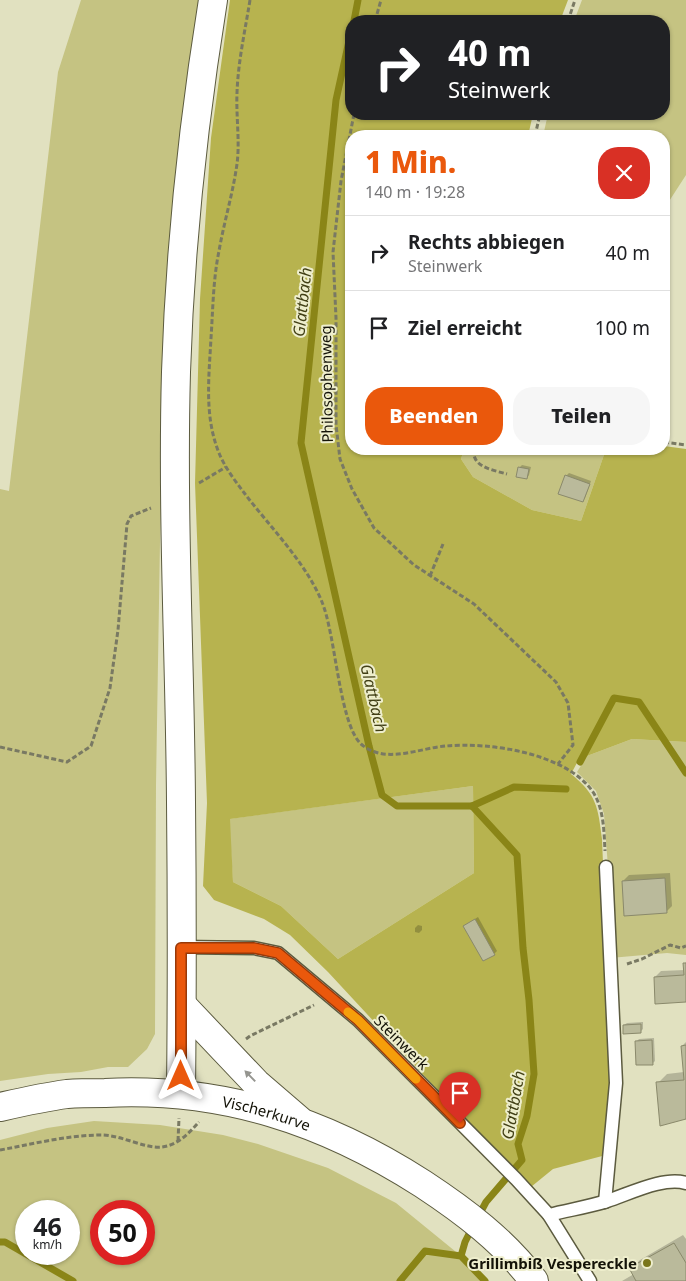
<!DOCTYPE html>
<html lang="de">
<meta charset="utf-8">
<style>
body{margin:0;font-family:"Noto Sans",sans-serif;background:#f6f6f6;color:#202124;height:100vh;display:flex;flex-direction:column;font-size:19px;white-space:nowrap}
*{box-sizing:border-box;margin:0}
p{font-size:16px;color:#757577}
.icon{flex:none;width:28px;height:28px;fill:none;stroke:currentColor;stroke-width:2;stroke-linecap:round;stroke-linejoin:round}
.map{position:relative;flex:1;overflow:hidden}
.panel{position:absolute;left:345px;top:130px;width:325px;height:325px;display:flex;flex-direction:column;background:#fff;border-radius:20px;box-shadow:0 1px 4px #0004}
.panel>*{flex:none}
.top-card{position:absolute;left:345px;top:15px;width:325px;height:105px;border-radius:20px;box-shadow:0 1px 4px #0004;background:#202124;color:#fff;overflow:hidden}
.speed{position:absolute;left:15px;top:1200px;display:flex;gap:10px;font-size:25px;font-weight:700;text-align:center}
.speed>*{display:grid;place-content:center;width:65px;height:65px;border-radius:50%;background:#fff;box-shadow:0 1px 4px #0004;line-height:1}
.speed small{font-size:12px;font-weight:400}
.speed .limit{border:8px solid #d22;background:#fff;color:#111}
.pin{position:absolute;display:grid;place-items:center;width:42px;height:42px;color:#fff;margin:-51px -21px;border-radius:50% 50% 50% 0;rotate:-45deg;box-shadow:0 0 5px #0007}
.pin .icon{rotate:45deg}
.me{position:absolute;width:55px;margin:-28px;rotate:0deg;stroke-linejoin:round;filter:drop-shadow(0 0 4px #0008)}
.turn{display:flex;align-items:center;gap:18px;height:105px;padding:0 20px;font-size:22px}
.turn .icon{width:65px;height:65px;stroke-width:2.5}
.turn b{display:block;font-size:35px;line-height:42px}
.round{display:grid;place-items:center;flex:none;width:52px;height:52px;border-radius:20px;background:#f6f6f6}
.overview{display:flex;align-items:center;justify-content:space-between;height:85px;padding:0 20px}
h1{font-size:30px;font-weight:800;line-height:38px;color:#ea580c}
.action{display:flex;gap:10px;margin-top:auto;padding:10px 20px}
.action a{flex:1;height:58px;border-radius:20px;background:#ea580c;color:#fff;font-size:20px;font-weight:800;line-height:58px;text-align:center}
.action a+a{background:#f6f6f6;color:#202124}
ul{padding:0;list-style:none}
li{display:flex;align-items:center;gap:15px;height:75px;padding:0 20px;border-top:1px solid #e0e0e0}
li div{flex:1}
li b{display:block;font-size:19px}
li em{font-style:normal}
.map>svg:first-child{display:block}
</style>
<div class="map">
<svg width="686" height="1281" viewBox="0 0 686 1281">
<rect width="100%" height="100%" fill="#e1e1c0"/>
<g fill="#c5c382" fill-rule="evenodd">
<path d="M81,0H200L182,142L161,481L156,785L155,1034L147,1049L128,1067H108L81,1072L48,1074L0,1081V489L9,491L58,72Z"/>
<path d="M582,0H686V175L664,209V136H543L548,114H664V21H574Z"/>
<path d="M464,449H606L581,521L532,510L473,477L461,459Z"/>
<path d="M632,739L686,742V955L667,953L610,958L608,867L604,814L596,791L577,772L582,764L579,759Z"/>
<path d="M473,786L474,873L338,959L281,906L233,882L229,819Z"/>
<path d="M94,1121L160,1125L223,1135L258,1144L328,1168L396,1203L461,1256L481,1281H0V1140L47,1128ZM26,1211H69V1254H26ZM144,1211V1254H101V1211Z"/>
</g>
<path fill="#b7b34f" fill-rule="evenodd" d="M230,0H568L560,21H351V114H533L528,136H351V449H464L461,459L473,477L532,510L581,521L606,449H664V446L686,449V742L632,739L579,759L571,774C597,795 598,807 602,839L612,1086L606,1155L553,1169L526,1191L494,1151L328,972L290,935L264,919L214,900L203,886L207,803L195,483L200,299L211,138ZM473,786L474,873L338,959L281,906L233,882L230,819Z"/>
<g fill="#0003">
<path d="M522,465L531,467L529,475L527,478L519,468Z"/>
<path d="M569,473L591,481L585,498L583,501L566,476Z"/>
<path d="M670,873L672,906L666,912L623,881L629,875Z"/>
<path d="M478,917L497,951L494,954L464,926Z"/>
<path d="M418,925L422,926V930L419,933L415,932V928Z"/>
<path d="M686,962V1001L655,977L661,971L685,970L684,964Z"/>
<path d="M643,1022V1029L640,1032L624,1025L627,1023Z"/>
<path d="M654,1038L655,1061L652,1064L637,1041L639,1039Z"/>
<path d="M686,1042V1118L658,1083L667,1074L684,1072L682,1046Z"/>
<path d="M683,1235L686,1239V1281H622L634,1274L631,1269L640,1260Z"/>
</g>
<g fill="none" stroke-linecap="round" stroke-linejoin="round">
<g stroke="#8a8517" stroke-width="7">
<path d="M354,21L358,0"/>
<path d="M351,32L336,100L301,443L369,746L382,795L397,806H472L517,855L523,948L529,1000L534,1074L527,1116L518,1144L522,1160L486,1202L478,1217"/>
<path d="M580,762L614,698L639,702L686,773"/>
<path d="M472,806L514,787L566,789"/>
<path d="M0,1242H5L73,1281"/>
<path d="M461,1256L465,1242L473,1226"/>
<path d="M400,1281L425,1251L461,1256L485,1281"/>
</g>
</g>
<g fill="#baba9b" stroke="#8a896b">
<path d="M518,467L529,469L527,479L516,477Z"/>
<path d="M565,475L590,484L583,502L558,494Z"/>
<path d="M665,878L667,913L624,916L622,881Z"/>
<path d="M475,919L495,955L483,961L463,926Z"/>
<path d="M683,963H686V1002L655,1004L654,977L684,975Z"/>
<path d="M641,1024V1033L623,1034V1025Z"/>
<path d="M652,1040L653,1065H636L635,1041Z"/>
<path d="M686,1045V1119L660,1126L656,1082L684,1080L681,1046Z"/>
<path d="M674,1243L686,1263V1281H636L629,1268Z"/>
</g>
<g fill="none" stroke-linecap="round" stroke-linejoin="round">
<g stroke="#5c5b3f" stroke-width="15">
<g id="service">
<path d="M181,947L254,948L278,953L358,1020L516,1179L549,1215C568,1210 588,1207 607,1201C629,1194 664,1176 686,1183"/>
<path d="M605,1202L616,1083L606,867"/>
<path d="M549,1215L590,1281"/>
</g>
</g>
<g stroke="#5c5b3f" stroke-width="30">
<g id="secondary">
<path d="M182,1005L256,1083L299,1120"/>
<path d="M181,1094C182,997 182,899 181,802C180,659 172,516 176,372C180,247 193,124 213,0"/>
</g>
</g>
<g stroke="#5c5b3f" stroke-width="30">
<g id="primary">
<path id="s1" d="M0,1107C22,1102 44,1097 67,1094C79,1093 92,1093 105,1093C223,1087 325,1121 423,1184C464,1211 504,1241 534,1281"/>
</g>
</g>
<g stroke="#797963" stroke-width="3" stroke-dasharray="5 2.5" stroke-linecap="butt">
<path d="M250,0C245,31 238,62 237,93C236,117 240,141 237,164C233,193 224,222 219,251C213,280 213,309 211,338C209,377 204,416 219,453C225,468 236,482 245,494C271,528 306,563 322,602C336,636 339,723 361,744C385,765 419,748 446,746C490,742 566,753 593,792C604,809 604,832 605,851"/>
<path d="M375,21L381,0"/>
<path d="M568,21L575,0"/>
<path d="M354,114L341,181L333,252L336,318V425L340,459L352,489L374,528L414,565L474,604L556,682L568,703L573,745L558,764"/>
<path d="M535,136L540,114"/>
<path d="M664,442L686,445"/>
<path d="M474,449C471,467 493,470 507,474"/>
<path d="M199,483L226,467"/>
<path d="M430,576L443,544"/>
<path d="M0,747L67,762L91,746L110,688L118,630L127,524L131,516L151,508"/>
<path d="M627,964L642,959L670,945L681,948L686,946"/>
<path d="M246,1039L250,1036L314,1005"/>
<path d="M178,1141L179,1118"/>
<path d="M0,1150C33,1144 68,1135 102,1135C121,1135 145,1149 162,1147C178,1145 189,1133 199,1122"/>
</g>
<use href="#service" stroke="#fff" stroke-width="12"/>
<use href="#secondary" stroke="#fff" stroke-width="28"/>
<use href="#primary" stroke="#fff" stroke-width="28"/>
</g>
<defs><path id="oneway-solid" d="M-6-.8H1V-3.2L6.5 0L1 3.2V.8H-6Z" transform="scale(1.25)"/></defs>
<use fill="#959590" href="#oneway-solid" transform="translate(250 1076) rotate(-134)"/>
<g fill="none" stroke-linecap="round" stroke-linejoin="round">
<g stroke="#983908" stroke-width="12">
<path id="route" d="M181,1076V948H254L278,953L358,1020L460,1123"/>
</g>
<use href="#route" stroke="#ea580c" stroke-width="9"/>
<path stroke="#f59e0b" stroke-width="9" d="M348,1012L358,1020L416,1079"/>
</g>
<circle fill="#7a761b" stroke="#eeeecd" stroke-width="2" cx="647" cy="1263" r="5"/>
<g text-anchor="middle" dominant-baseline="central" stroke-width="4" stroke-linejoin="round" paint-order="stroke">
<g font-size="15" fill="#141308" stroke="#eeeecd">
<text transform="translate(326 384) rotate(-91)">Philosophenweg</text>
<text transform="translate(402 1042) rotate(45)">Steinwerk</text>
<text stroke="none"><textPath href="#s1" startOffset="270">Vischerkurve</textPath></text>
</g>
<g font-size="15" font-weight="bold" fill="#141308" stroke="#eeeecd" text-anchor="end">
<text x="637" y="1263">Grillimbiß Vespereckle</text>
</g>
<g font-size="16" font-style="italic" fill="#413f15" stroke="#eeeecd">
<text transform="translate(302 302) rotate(-84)">Glattbach</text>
<text transform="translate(374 698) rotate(77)">Glattbach</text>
<text transform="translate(513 1105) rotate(-80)">Glattbach</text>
</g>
</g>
</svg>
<div class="speed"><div>46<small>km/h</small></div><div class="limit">50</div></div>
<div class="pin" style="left:460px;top:1123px;background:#d93025"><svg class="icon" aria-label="arrive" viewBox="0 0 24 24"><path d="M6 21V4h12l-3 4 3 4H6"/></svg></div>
<svg class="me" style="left:181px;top:1076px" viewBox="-20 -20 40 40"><path d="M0-17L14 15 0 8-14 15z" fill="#ea580c" stroke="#fff" stroke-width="4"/></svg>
<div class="top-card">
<div class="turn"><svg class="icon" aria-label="right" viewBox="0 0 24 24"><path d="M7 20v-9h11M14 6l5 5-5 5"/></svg><div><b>40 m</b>Steinwerk</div></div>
</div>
<section class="panel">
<div class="overview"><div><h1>1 Min.</h1><p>140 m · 19:28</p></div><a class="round" style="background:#d93025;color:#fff"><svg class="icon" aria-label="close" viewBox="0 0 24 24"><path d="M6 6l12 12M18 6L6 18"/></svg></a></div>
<ul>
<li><svg class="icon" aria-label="right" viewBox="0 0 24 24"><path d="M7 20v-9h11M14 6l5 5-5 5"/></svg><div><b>Rechts abbiegen</b><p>Steinwerk</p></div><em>40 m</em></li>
<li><svg class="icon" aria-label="arrive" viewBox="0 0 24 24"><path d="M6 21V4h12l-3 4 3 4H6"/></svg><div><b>Ziel erreicht</b></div><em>100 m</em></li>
</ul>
<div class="action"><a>Beenden</a><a>Teilen</a></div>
</section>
</div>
